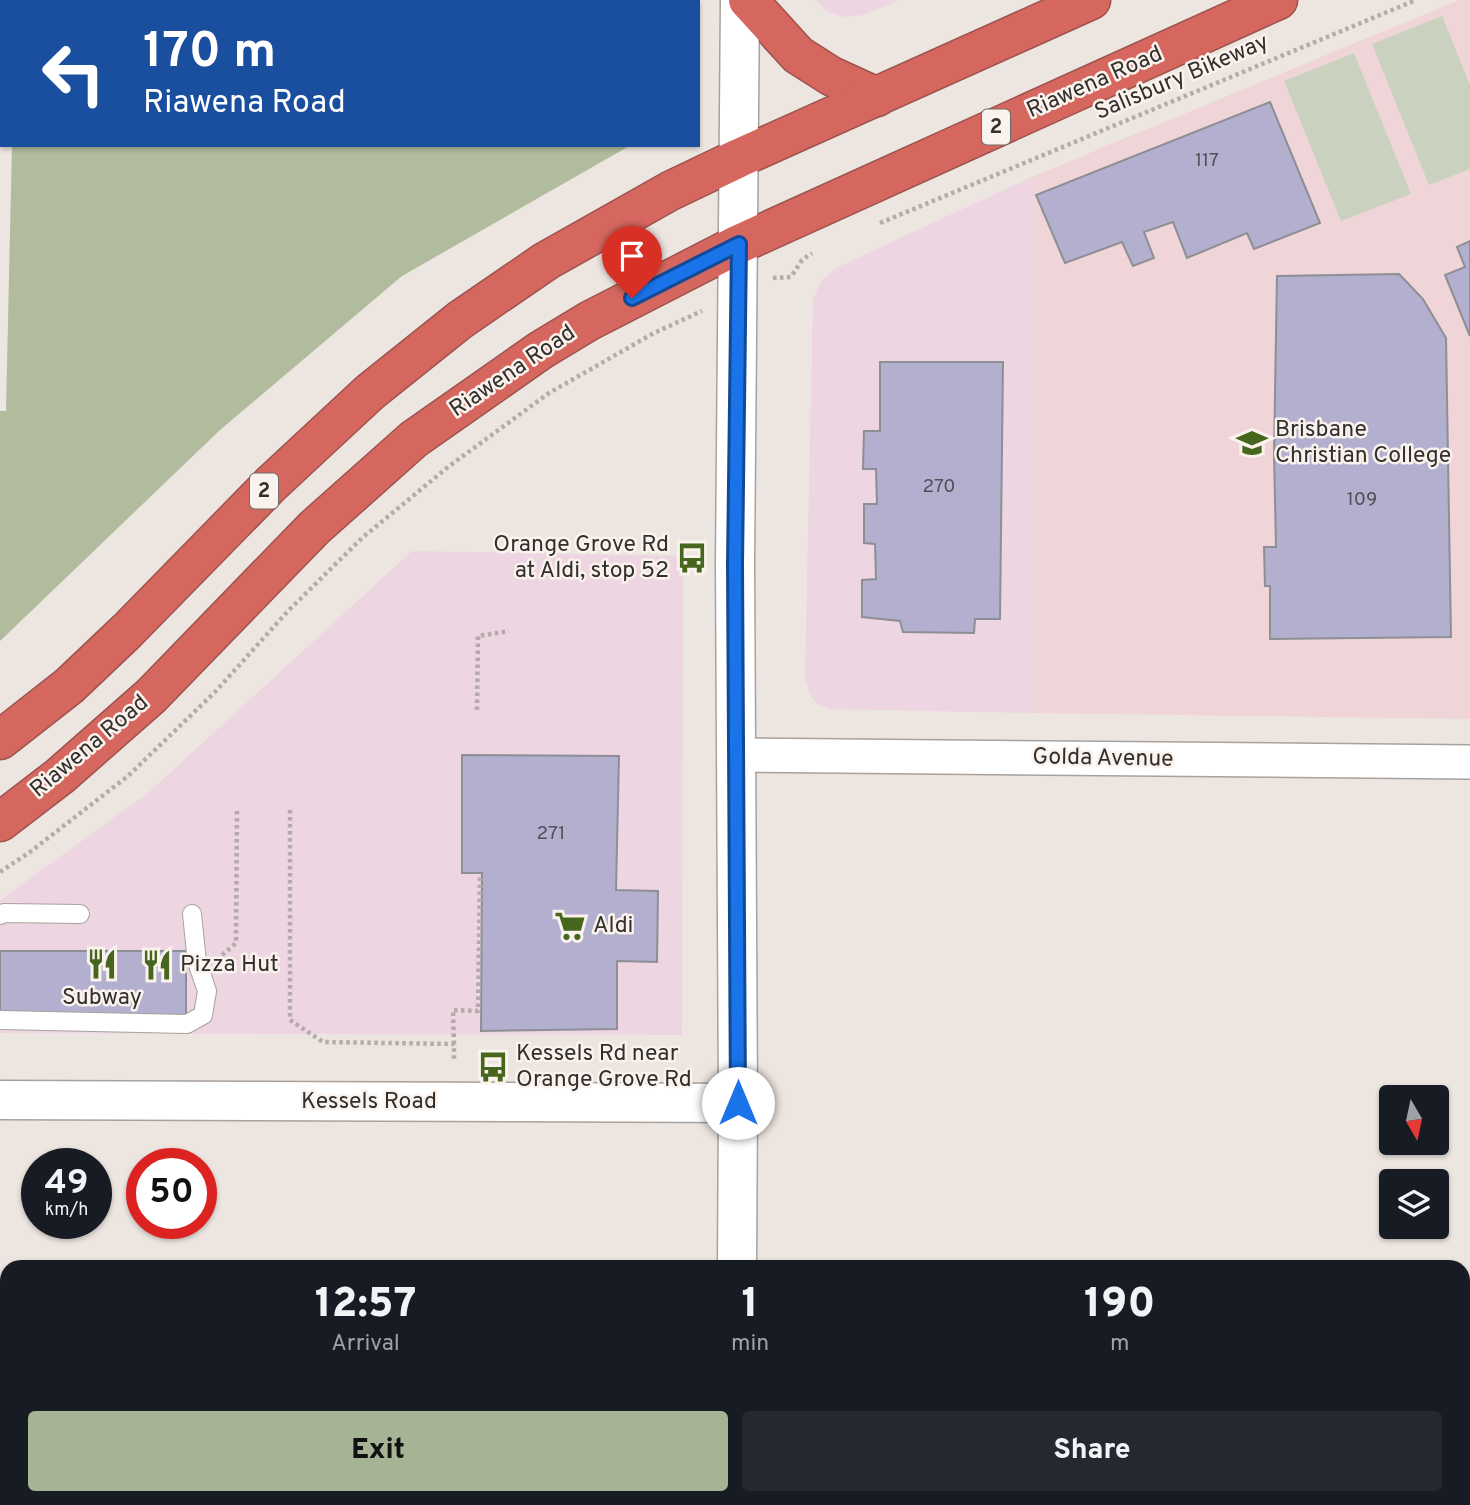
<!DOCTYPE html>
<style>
body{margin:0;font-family:Overpass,sans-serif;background:#242831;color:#f1f3f6;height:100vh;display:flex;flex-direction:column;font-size:26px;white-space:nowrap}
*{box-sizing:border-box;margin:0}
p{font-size:23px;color:#9ea1a6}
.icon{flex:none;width:38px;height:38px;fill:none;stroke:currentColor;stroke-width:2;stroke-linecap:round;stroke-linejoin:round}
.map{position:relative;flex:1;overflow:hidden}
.side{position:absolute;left:0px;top:1260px;width:1470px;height:245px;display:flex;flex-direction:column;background:#171b24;border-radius:21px 21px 0 0;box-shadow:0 2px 5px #0004}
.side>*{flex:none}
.top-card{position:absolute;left:0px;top:0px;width:700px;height:147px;box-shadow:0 2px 5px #0004;background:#1a4fa0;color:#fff;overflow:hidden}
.needle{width:46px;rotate:171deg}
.tools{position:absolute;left:1379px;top:1085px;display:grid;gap:14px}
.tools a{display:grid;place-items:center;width:70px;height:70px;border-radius:7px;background:#171b24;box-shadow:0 2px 5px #0004;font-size:35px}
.speed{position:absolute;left:21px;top:1148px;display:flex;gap:14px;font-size:35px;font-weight:700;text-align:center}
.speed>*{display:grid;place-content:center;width:91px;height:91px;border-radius:50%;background:#171b24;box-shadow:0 2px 5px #0004;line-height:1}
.speed small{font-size:18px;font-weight:400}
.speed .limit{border:10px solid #d22;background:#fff;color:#111}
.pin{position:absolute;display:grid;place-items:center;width:60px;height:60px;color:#fff;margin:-72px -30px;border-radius:50% 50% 50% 0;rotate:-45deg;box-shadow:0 0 7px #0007}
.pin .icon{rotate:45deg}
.me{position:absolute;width:77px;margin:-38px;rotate:0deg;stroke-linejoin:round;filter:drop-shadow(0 0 5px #0008)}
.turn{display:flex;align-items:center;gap:24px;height:147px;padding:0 28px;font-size:32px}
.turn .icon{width:91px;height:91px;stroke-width:2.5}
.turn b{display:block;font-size:49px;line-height:60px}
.eta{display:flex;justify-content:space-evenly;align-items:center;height:119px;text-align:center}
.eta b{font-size:42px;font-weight:800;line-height:49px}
.cta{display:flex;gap:14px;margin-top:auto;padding:14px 28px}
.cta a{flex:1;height:80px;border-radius:7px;background:#a4b494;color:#111;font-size:28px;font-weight:800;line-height:80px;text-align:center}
.cta a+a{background:#242831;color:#f1f3f6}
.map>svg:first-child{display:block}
</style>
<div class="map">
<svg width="1470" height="1505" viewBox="0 0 1470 1505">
<rect width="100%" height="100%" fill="#ede5e0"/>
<g fill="#edd5e1">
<path d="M815,0H900L863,15L844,17L827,11Z"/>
<path d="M1034,176L1035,713L831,709L819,705L811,697L805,679L813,299L822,280L838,267Z"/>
<path d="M412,551L683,556L682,1035L0,1033V900L147,794Z"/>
</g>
<path fill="#f0d5d8" d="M1459,0H1470V719L1035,713L1034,176Z"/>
<g fill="#cad2bf">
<path d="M1442,16L1470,85V169L1429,185L1372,44Z"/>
<path d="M1354,53L1411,194L1341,221L1284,81Z"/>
</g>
<g fill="#b0bc9d">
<path d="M0,0H659V2H2V58Z"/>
<path d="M12,145H631L402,276L220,430L0,641V411H6Z"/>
</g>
<g fill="#b2afcf" stroke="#8e8e95" stroke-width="2">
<path d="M1270,102L1320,223L1254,249L1247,233L1187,258L1173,222L1144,232L1154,258L1133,266L1122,242L1065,263L1036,195Z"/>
<path d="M1470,241V336L1445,275L1465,267L1457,247Z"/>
<path d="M1399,274L1423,299L1446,338L1451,637L1270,639V586H1265L1264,547H1276L1274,453L1277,276Z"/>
<path d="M880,362H1003L1000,619H975L974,633L903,632L900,621L862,617V580L876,579L875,544L864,543V504H877L876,469H863L864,431H880Z"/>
<path d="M462,755L619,756L616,890L658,891L657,962L617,961V1029L481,1031L482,873H462Z"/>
<rect x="0" y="951" width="186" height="65"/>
</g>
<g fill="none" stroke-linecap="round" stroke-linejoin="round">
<g stroke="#a8a19c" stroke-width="20">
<g id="lane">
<path d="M0,915L4,913L80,914"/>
<path d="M0,1020L187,1024L203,1015L207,991L197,962L192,914"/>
</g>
</g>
<g stroke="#a8a19c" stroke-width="36">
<path id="street" d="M735,755L1470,762"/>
</g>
<g stroke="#a8a19c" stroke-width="41">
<g id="secondary">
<path d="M0,1100L738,1103"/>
<path d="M737,1267L738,1103L735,564L740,0"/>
<path d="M735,1505V1498"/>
</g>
</g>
<g stroke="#9d534e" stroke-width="41">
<g id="highway">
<path d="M748,0L798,55L831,76L877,97"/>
<path d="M0,740L69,686L127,631L271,484L370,392L460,320L546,261L670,191L739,158L1091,0"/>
<path d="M0,822L60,776L151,696L314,528L414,439L541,350L589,321L739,244L1278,0"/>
</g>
</g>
<g stroke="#b3aca8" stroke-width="4.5" stroke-dasharray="3.5 3.5" stroke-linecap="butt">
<path d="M676,0V2"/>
<path d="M880,223L1416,0"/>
<path d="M773,278L791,277L802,260L812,253"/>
<path d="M477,710L478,636L509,631"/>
<path d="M290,810V1020L323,1042L454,1044V1061"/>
<path d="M0,872L30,852L128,776L215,692L288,611L362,538L448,467L549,393L654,333L702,311"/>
<path d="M222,955L236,943L237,808"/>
<path d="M454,1044L453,1010L478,1011L480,874"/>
</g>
<use href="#lane" stroke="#fff" stroke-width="18"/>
<use href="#street" stroke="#fff" stroke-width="33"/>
<use href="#secondary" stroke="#fff" stroke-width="38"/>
<use href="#highway" stroke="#d6675f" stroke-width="38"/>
</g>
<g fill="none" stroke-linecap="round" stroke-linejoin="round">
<g stroke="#114b97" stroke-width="18">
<path id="route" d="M632,298L739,244L735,564L738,1103"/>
</g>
<use href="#route" stroke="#1a73e8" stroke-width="12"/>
</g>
<defs>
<g id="school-bare" transform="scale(2.415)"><path d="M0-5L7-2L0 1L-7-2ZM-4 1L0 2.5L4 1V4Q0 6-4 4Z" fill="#45661c" stroke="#faf2ed" stroke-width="2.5" paint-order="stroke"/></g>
<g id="bus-bare" transform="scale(2.415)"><path d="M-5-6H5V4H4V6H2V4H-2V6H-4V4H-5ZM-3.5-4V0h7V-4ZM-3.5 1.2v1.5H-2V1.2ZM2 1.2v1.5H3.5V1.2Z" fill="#45661c" stroke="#faf2ed" stroke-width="2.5" paint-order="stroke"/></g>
<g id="supermarket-bare" transform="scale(2.415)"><path d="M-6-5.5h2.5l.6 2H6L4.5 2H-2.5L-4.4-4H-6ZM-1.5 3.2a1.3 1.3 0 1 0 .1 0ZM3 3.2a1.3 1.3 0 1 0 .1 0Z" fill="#45661c" stroke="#faf2ed" stroke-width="2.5" paint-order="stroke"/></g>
<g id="restaurant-bare" transform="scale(2.415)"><path d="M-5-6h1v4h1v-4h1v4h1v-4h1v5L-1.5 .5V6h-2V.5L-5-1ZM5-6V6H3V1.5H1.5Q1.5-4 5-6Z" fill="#45661c" stroke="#faf2ed" stroke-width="2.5" paint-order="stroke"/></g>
</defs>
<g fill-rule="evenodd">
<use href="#school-bare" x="1252" y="443"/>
<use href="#bus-bare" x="692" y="558"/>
<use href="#supermarket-bare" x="570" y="926"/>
<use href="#restaurant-bare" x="102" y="964"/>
<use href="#restaurant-bare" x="157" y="965"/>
<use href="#bus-bare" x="493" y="1067"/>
</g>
<g text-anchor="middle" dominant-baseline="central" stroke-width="5" stroke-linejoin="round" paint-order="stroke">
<g font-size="19" fill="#524f56">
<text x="1207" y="161">117</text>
<text x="939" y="487">270</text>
<text x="1362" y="500">109</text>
<text x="551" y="834">271</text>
</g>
<g fill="#faf2ed" stroke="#6e6a67" stroke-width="2">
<rect x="982" y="109.5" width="28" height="35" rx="5"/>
<rect x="250" y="473.5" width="28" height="35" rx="5"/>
</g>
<g font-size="21" font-weight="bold" fill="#322f2d">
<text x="996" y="127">2</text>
<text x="264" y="491">2</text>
</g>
<g font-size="23" fill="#322f2d" stroke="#faf2ed">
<text transform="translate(1182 78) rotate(-23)">Salisbury Bikeway</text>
<text transform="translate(1095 83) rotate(-24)">Riawena Road</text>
<text transform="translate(513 372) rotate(-34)">Riawena Road</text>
<text transform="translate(90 747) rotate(-40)">Riawena Road</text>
<text transform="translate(1103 759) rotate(1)">Golda Avenue</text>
<text x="369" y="1102">Kessels Road</text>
</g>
<g font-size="23" fill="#322f2d" stroke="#faf2ed" text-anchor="start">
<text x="1275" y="430">Brisbane<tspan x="1275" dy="26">Christian College</tspan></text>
<text x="669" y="545" text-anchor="end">Orange Grove Rd<tspan x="669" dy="26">at Aldi, stop 52</tspan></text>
<text x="593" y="926">Aldi</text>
<text x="180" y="965">Pizza Hut</text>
<text x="102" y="998" text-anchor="middle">Subway</text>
<text x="516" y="1054">Kessels Rd near<tspan x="516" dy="26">Orange Grove Rd</tspan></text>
</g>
</g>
</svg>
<div class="tools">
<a><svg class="needle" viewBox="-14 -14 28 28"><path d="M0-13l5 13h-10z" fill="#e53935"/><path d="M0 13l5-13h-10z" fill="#9ea1a6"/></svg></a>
<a><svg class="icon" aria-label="layers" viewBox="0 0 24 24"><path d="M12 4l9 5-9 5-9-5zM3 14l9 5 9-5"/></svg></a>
</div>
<div class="speed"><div>49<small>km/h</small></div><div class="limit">50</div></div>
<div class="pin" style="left:632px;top:298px;background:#d93025"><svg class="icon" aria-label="arrive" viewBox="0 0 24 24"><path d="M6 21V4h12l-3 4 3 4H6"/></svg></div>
<svg class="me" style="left:738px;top:1103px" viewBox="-20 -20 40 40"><circle r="19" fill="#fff"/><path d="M0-13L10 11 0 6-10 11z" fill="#1a73e8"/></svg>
<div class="top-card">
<div class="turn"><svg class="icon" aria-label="left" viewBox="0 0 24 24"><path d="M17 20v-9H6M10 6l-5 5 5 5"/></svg><div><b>170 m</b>Riawena Road</div></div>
</div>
<section class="side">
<div class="eta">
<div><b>12:57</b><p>Arrival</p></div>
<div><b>1</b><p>min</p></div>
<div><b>190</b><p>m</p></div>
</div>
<div class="cta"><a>Exit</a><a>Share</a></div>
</section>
</div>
